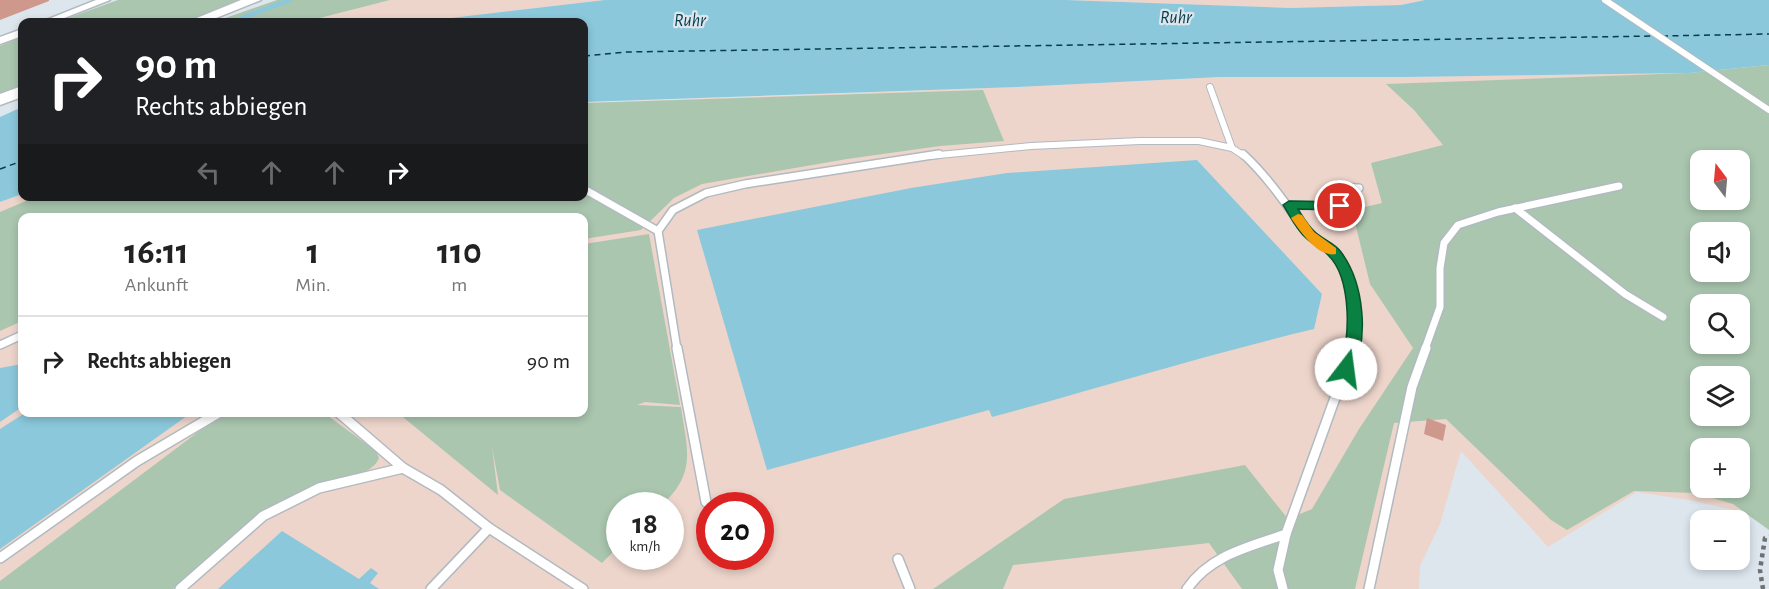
<!DOCTYPE html>
<html lang="de">
<meta charset="utf-8">
<style>
body{margin:0;font-family:"Alegreya Sans",sans-serif;background:#f2f2f2;color:#222;height:100vh;display:flex;flex-direction:column;font-size:22px;white-space:nowrap}
*{box-sizing:border-box;margin:0}
p{font-size:20px;color:#767676}
.icon{flex:none;width:33px;height:33px;fill:none;stroke:currentColor;stroke-width:2;stroke-linecap:round;stroke-linejoin:round}
.map{position:relative;flex:1;overflow:hidden}
.details{position:absolute;left:18px;top:213px;width:570px;height:204px;display:flex;flex-direction:column;background:#fff;border-radius:12px;box-shadow:0 3px 9px #0003}
.details>*{flex:none}
.banner{position:absolute;left:18px;top:18px;width:570px;height:183px;border-radius:12px;box-shadow:0 3px 9px #0003;background:#202124;color:#fff;overflow:hidden}
.needle{width:39px;rotate:344deg}
.fabs{position:absolute;left:1690px;top:150px;display:grid;gap:12px}
.fabs a{display:grid;place-items:center;width:60px;height:60px;border-radius:12px;background:#fff;box-shadow:0 3px 9px #0003;font-size:30px}
.speed{position:absolute;left:606px;top:492px;display:flex;gap:12px;font-size:30px;font-weight:700;text-align:center}
.speed>*{display:grid;place-content:center;width:78px;height:78px;border-radius:50%;background:#fff;box-shadow:0 3px 9px #0003;line-height:1}
.speed small{font-size:15px;font-weight:400}
.speed .limit{border:9px solid #d22;background:#fff;color:#111}
.pin{position:absolute;display:grid;place-items:center;width:51px;height:51px;color:#fff;margin:-26px;border:3px solid #fff;border-radius:50%;box-shadow:0 2px 6px #0007}
.me{position:absolute;width:66px;margin:-33px;rotate:15deg;stroke-linejoin:round;filter:drop-shadow(0 0 4px #0008)}
.turn{display:flex;align-items:center;gap:21px;height:126px;padding:0 18px;font-size:27px}
.turn .icon{width:78px;height:78px;stroke-width:2.5}
.turn b{display:block;font-size:42px;line-height:51px}
.lanes{display:flex;align-items:center;height:57px;padding:0 18px;background:#0003;justify-content:center;gap:30px;direction:ltr}
.lanes .off{opacity:.35}
.eta{display:flex;justify-content:space-evenly;align-items:center;height:102px;text-align:center}
.eta b{font-size:36px;font-weight:700;line-height:42px}
ul{padding:0;list-style:none}
li{display:flex;align-items:center;gap:18px;height:90px;padding:0 18px;border-top:2px solid #e0e0e0}
li div{flex:1}
li b{display:block;font-size:22px}
li em{font-style:normal}
.map>svg:first-child{display:block}
</style>
<div class="map">
<svg width="1769" height="589" viewBox="0 0 1769 589">
<rect width="100%" height="100%" fill="#dde6ed"/>
<g fill="#edd5cb" fill-rule="evenodd">
<path d="M295,0H605L417,22H234Z"/>
<path d="M1065,0H1425L1401,5L1290,8Z"/>
<path d="M1689,73L1765,112L1756,515L1689,500L1637,492L1548,547L1461,451L1440,524L1420,566L1419,589H0V202L22,194V196H584V103L1017,87L1220,77H1405ZM1701,160H1740V200H1701ZM22,218H584V412H22ZM1701,232H1740V272H1701ZM1701,304H1740V344H1701ZM1701,376H1740V416H1701ZM1701,448H1740V488H1701ZM620,506H670V556H620ZM710,506H760V556H710Z"/>
</g>
<g fill="#aac6af" fill-rule="evenodd">
<path d="M118,0H244L182,22H57Z"/>
<path d="M277,0H390L304,22H214Z"/>
<path d="M22,36V85L0,94V46Z"/>
<path d="M1769,65V530L1733,504L1695,493L1634,491L1567,530L1551,520L1446,419L1394,423L1355,589H1242L1209,543L1013,565L1003,589H933L1064,499L1245,465L1288,519L1312,509L1359,429L1413,348L1370,284L1352,210L1382,203L1371,163L1443,145L1414,110L1386,84L1689,73ZM1701,160H1740V200H1701ZM1701,232H1740V272H1701ZM1701,304H1740V344H1701ZM1701,376H1740V416H1701ZM1701,448H1740V488H1701Z"/>
<path d="M983,90L1004,141L940,146L847,159L702,184L674,198L641,230L584,239V218H22V321L0,331V212L38,196H584V103Z"/>
<path d="M649,234L680,405L645,402L637,405L681,407C687,450 697,472 662,505L620,506L619,546L602,563L500,490L492,447L498,495L398,413L584,412V244Z"/>
<path d="M230,413H324L376,451L379,458C372,478 332,478 314,486C259,507 218,551 173,589H0V581L202,429Z"/>
</g>
<g fill="#8bc8db">
<path d="M605,0H1065L1290,8L1401,5L1425,0H1769V65L1689,73L1405,77H1220L1017,87L584,102V22H417Z"/>
<path d="M22,107V194L0,202V117Z"/>
<path d="M1197,160L1322,294L1314,329C1205,355 1099,388 992,417L989,410L767,470L697,230L911,188L1007,173Z"/>
<path d="M22,364V407L0,422V368Z"/>
<path d="M25,413V412L191,413L0,549V429Z"/>
<path d="M282,531L359,579L371,568L378,573L370,583L379,589H218Z"/>
</g>
<g fill="none" stroke-linecap="round" stroke-linejoin="round">
<path stroke="#8bc8db" stroke-width="4.5" d="M231,22L290,0"/>
<g stroke="#043d4b" stroke-width="1.5" stroke-dasharray="6 4.5" stroke-linecap="butt">
<path d="M1662,36L1769,34"/>
<path d="M584,56L627,52L1654,36"/>
<path d="M0,169L22,161"/>
</g>
</g>
<g fill="#cf988d">
<path d="M0,0H49V1L0,20Z"/>
<path d="M1427,418L1446,425L1443,441L1424,434Z"/>
</g>
<g fill="none" stroke-linecap="round" stroke-linejoin="round">
<g stroke="#b1bac1" stroke-width="8">
<g id="service-far2">
<path d="M1605,0L1769,110"/>
<path d="M1210,87L1232,148"/>
<path d="M929,156L1031,146L1140,141H1199L1232,148L1244,156"/>
</g>
</g>
<g stroke="#b1bac1" stroke-width="10">
<g id="service-far1">
<path d="M1243,154C1267,176 1285,203 1304,229C1312,239 1324,243 1333,252C1354,271 1354,323 1353,349"/>
<path d="M584,189L658,231"/>
<path d="M1289,205L1340,206L1337,187L1359,188"/>
<path d="M1515,208L1625,294L1663,317"/>
<path d="M0,345L22,335"/>
<path d="M677,349L658,231L673,210L706,193L745,184L939,154"/>
<path d="M1425,349L1440,307V268L1444,243L1458,225L1498,212L1619,186"/>
</g>
</g>
<g stroke="#b1bac1" stroke-width="12">
<g id="service">
<path d="M677,348L706,502"/>
<path d="M338,412L403,468L441,490L489,528L583,589"/>
<path d="M0,558L137,461L220,412"/>
<path d="M898,559L910,589"/>
<path d="M180,589L263,516L319,488L403,468"/>
<path d="M431,589L489,528"/>
<path d="M1187,589C1210,555 1249,547 1286,534L1353,348"/>
<path d="M1283,589L1278,570L1286,534"/>
<path d="M1369,589L1412,387L1426,348"/>
</g>
</g>
<g stroke="#b1bac1" stroke-width="3">
<g id="minor">
<path d="M96,0H110L54,22H41Z"/>
<path d="M22,29V36L0,44V37Z"/>
</g>
</g>
<g stroke="#b1bac1" stroke-width="3">
<g id="secondary">
<path d="M241,0H261L206,22H187Z"/>
<path d="M22,86V97L0,105V94Z"/>
</g>
</g>
<path stroke="#6b7175" stroke-width="4.5" stroke-dasharray="4 4" stroke-linecap="butt" d="M1763,589L1760,570L1765,538L1769,536"/>
<use href="#service-far2" stroke="#fff" stroke-width="6"/>
<use href="#service-far1" stroke="#fff" stroke-width="7"/>
<use href="#service" stroke="#fff" stroke-width="9"/>
<use href="#minor" fill="#fff" fill-rule="evenodd"/>
<use href="#secondary" fill="#fff" fill-rule="evenodd"/>
</g>
<path fill="#0b8043" stroke="#07532c" stroke-width="1.5" d="M1289,201L1340,202L1347,206L1340,210L1298,209C1303,217 1308,226 1315,232C1322,239 1335,243 1341,252C1364,283 1370,340 1351,373L1346,375L1339,369C1351,341 1352,278 1328,255C1322,248 1312,244 1306,238C1297,230 1291,218 1285,208L1283,205Z"/>
<path fill="#f59e0b" d="M1298,214L1302,215L1314,232L1336,248V254C1318,258 1300,231 1291,218Z"/>
<g text-anchor="middle" dominant-baseline="central" stroke-width="4.5" stroke-linejoin="round" paint-order="stroke">
<g font-size="18" font-style="italic" fill="#043d4b" stroke="#dde6ed">
<text x="1176" y="18">Ruhr</text>
<text x="690" y="21">Ruhr</text>
</g>
</g>
</svg>
<div class="fabs">
<a><svg class="needle" viewBox="-14 -14 28 28"><path d="M0-13l5 13h-10z" fill="#e53935"/><path d="M0 13l5-13h-10z" fill="#767676"/></svg></a>
<a><svg class="icon" aria-label="sound" viewBox="0 0 24 24"><path d="M4 9h4l5-4v14l-5-4H4zM17 9q2 3 0 6"/></svg></a>
<a><svg class="icon" aria-label="search" viewBox="0 0 24 24"><circle cx="10" cy="10" r="6"/><path d="M15 15l6 6"/></svg></a>
<a><svg class="icon" aria-label="layers" viewBox="0 0 24 24"><path d="M12 4l9 5-9 5-9-5zM3 14l9 5 9-5"/></svg></a>
<a>+</a>
<a>−</a>
</div>
<div class="speed"><div>18<small>km/h</small></div><div class="limit">20</div></div>
<div class="pin" style="left:1340px;top:206px;background:#d93025"><svg class="icon" aria-label="arrive" viewBox="0 0 24 24"><path d="M6 21V4h12l-3 4 3 4H6"/></svg></div>
<svg class="me" style="left:1346px;top:369px" viewBox="-20 -20 40 40"><circle r="19" fill="#fff"/><path d="M0-13L10 11 0 6-10 11z" fill="#0b8043"/></svg>
<div class="banner">
<div class="turn"><svg class="icon" aria-label="right" viewBox="0 0 24 24"><path d="M7 20v-9h11M14 6l5 5-5 5"/></svg><div><b>90 m</b>Rechts abbiegen</div></div>
<div class="lanes"><svg class="icon off" aria-label="left" viewBox="0 0 24 24"><path d="M17 20v-9H6M10 6l-5 5 5 5"/></svg><svg class="icon off" aria-label="ahead" viewBox="0 0 24 24"><path d="M12 20V5M6 11l6-6 6 6"/></svg><svg class="icon off" aria-label="ahead" viewBox="0 0 24 24"><path d="M12 20V5M6 11l6-6 6 6"/></svg><svg class="icon" aria-label="right" viewBox="0 0 24 24"><path d="M7 20v-9h11M14 6l5 5-5 5"/></svg></div>
</div>
<section class="details">
<div class="eta">
<div><b>16:11</b><p>Ankunft</p></div>
<div><b>1</b><p>Min.</p></div>
<div><b>110</b><p>m</p></div>
</div>
<ul>
<li><svg class="icon" aria-label="right" viewBox="0 0 24 24"><path d="M7 20v-9h11M14 6l5 5-5 5"/></svg><div><b>Rechts abbiegen</b></div><em>90 m</em></li>
</ul>
</section>
</div>
